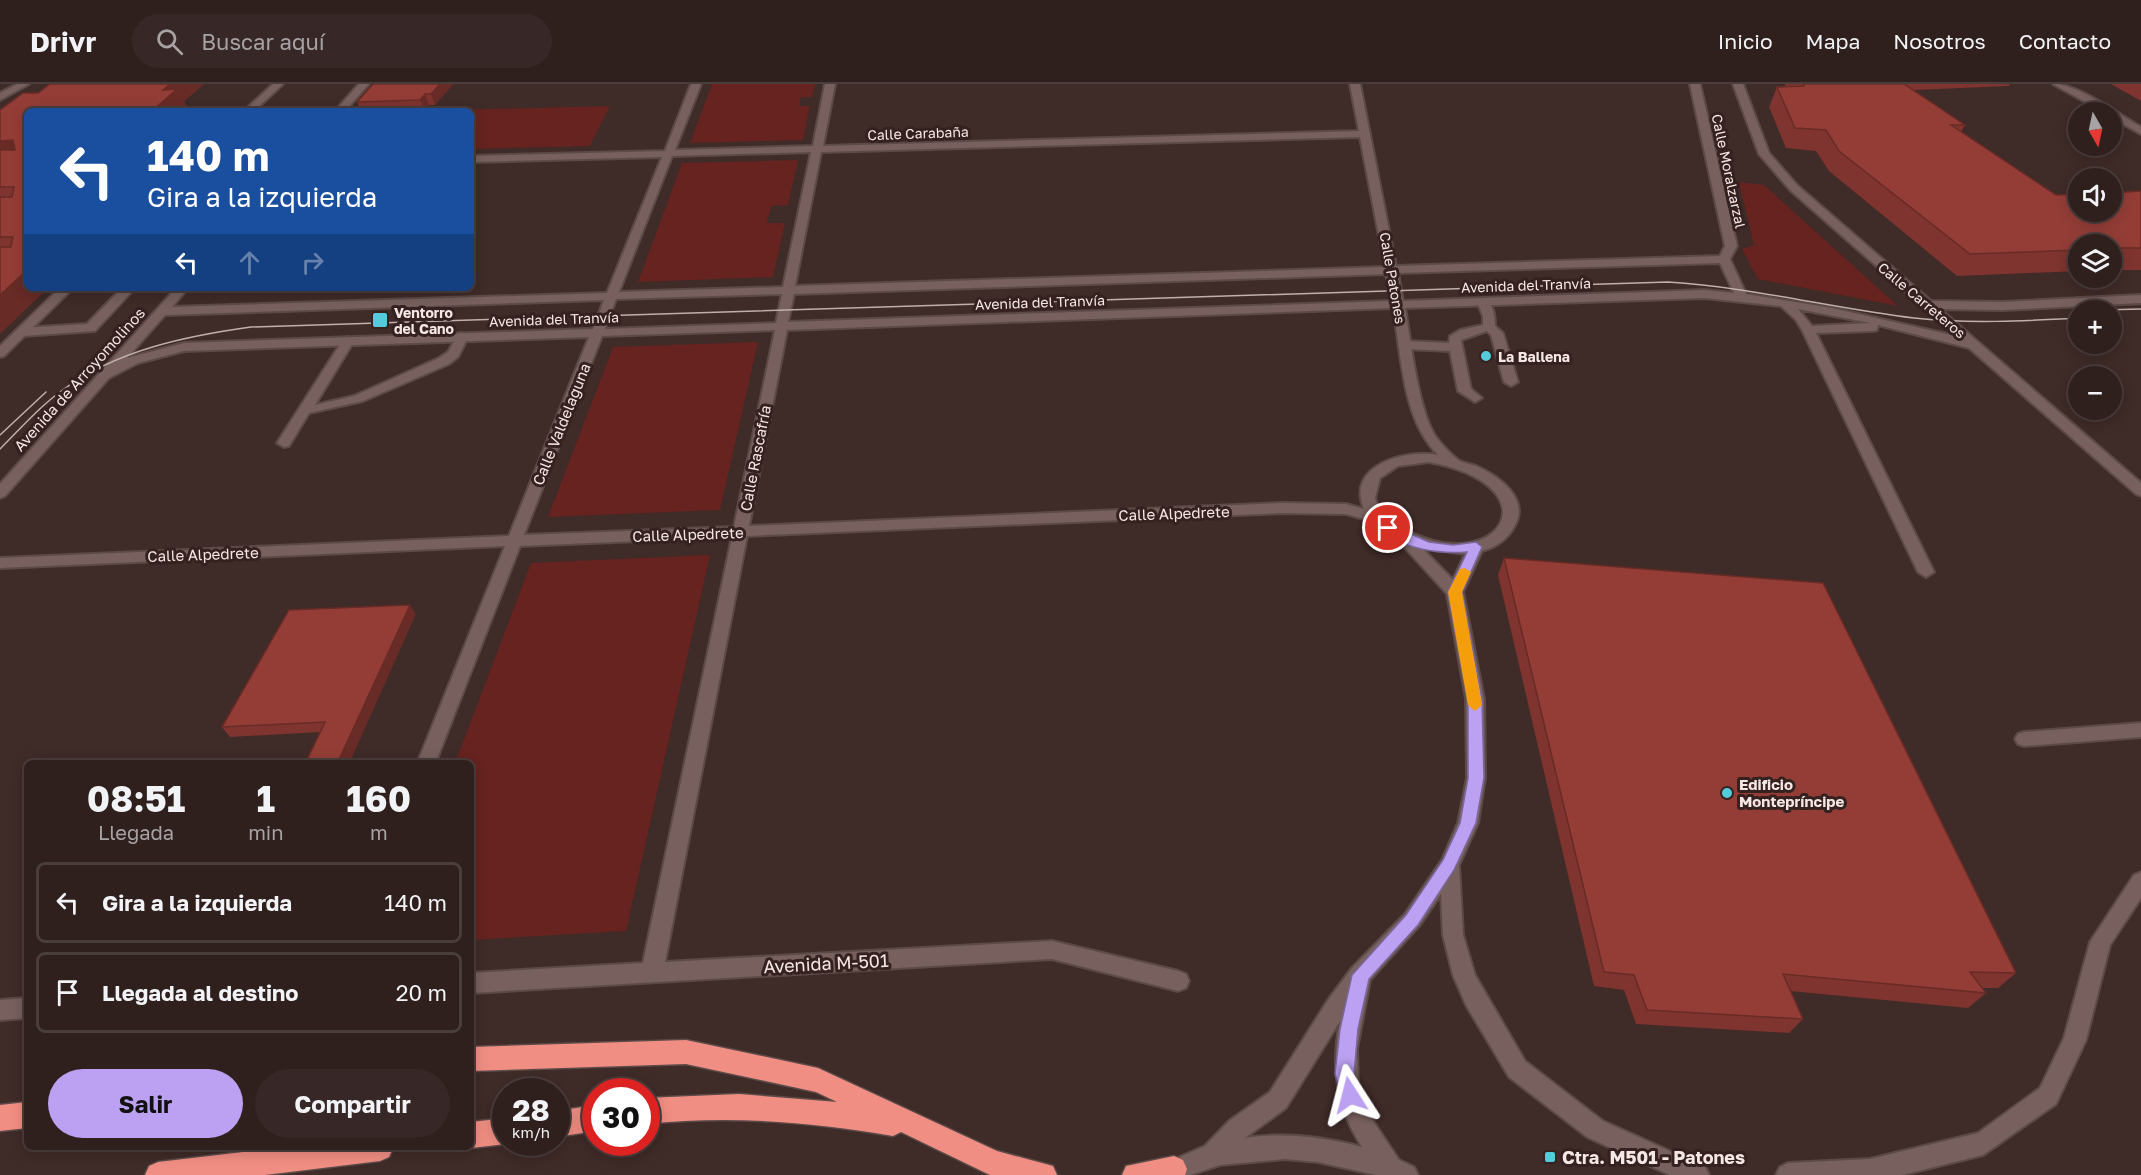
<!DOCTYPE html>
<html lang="es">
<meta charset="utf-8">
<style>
body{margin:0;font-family:"Golos Text",sans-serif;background:#372827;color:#f1f3f6;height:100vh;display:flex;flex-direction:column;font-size:22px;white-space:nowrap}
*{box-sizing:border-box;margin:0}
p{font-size:20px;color:#a7a3a4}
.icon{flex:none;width:33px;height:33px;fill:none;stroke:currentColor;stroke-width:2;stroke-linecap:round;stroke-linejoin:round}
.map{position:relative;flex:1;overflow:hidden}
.details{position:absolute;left:24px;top:676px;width:450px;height:390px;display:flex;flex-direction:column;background:#2f201e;border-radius:9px;box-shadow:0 3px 15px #0003,0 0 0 2px #4a3e3c}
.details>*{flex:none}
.hud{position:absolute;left:24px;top:24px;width:450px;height:183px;border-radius:9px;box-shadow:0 3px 15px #0003,0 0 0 2px #4a3e3c;background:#1a4fa0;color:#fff;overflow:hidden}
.needle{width:39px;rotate:171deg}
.tools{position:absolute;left:2068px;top:18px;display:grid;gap:12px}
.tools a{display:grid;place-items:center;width:54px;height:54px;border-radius:50%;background:#2f201e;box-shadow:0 3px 15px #0003,0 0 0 2px #4a3e3c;font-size:30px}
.speed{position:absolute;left:492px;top:994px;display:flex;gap:12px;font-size:30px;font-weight:700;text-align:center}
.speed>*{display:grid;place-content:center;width:78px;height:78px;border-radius:50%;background:#2f201e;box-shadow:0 3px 15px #0003,0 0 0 2px #4a3e3c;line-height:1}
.speed small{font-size:15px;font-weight:400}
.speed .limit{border:9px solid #d22;background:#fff;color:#111}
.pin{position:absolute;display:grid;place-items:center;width:51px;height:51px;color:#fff;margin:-26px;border:3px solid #fff;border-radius:50%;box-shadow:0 2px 6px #0007}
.me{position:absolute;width:66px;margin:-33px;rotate:351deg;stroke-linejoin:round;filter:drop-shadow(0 0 4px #0008)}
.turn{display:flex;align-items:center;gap:21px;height:126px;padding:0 24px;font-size:27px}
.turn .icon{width:78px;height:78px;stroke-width:2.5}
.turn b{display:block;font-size:42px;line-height:51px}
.lanes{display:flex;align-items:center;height:57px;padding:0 24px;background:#0003;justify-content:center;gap:30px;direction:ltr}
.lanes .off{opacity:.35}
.eta{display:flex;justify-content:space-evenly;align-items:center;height:102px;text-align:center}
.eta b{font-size:36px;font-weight:700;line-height:42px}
.button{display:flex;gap:12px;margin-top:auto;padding:12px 24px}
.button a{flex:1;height:69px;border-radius:36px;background:#bca0f2;color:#111;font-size:24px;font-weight:700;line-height:69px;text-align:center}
.button a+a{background:#372827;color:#f1f3f6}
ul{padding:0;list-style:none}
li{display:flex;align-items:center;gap:18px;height:81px;margin:0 12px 9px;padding:0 12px;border:3px solid #4a3e3c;border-radius:9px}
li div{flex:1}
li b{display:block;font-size:22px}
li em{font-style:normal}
header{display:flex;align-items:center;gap:36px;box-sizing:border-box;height:84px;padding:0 30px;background:#2f201e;border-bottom:2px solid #4a3e3c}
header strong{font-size:28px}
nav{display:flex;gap:33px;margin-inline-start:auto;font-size:21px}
.search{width:420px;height:54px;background:#372827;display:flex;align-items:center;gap:15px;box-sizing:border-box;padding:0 21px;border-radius:33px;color:#a7a3a4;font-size:22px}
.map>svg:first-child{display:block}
</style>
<header>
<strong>Drivr</strong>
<div class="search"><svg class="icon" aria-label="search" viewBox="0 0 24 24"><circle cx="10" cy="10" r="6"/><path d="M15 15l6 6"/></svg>Buscar aquí</div>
<nav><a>Inicio</a><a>Mapa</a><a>Nosotros</a><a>Contacto</a></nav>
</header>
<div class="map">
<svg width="2141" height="1091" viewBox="0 0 2141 1091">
<rect width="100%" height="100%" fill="#3f2b28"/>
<g fill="#66231f">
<path d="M712,0H815L812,13H801L799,22H810L803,56L690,59Z"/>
<path d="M610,22L590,62L471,65V27H419Z"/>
<path d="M798,76L788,121L771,122L767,139H785L773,193L638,198L682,79Z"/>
<path d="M1739,98L1764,101L1898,222L1758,195L1742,165L1754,161Z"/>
<path d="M758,258L720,426L548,433L613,263Z"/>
<path d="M710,471L626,847L471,856V680L455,679L531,479Z"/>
</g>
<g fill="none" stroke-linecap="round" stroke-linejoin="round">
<g stroke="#5c4a48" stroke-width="4">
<g id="service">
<path d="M122,204H135L95,247L22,252L16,248L22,244L87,240Z"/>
<path d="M1483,214C1493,217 1495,232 1495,242L1503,249L1518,298L1511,302L1504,298L1491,251L1487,247L1461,256L1471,305L1482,314L1475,318L1458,307L1450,267L1406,265L1400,261L1406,257L1449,259L1450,252L1460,246L1483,241V232L1477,218Z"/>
<path d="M462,249L468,253L458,273L449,280L363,317L309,329L289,362L284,363L277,359L344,254L348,253L354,257L315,321L354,312L439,274L448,268L458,250Z"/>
</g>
</g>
<g stroke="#5c4a48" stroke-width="4">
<g id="minor">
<path d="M17,0H29L0,16V9Z"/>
<path d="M273,0H283L254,27H244Z"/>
<path d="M359,0H369L345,27H335Z"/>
<path d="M691,0H701L675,66L813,62L825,0H835L823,62L1359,47L1350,0H1360L1396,182L1720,172L1725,162L1690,0H1700L1737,162L1730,175L1746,210L1832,224L1956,252L1790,106L1759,70L1733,0H1743L1769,69L1798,102L1931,217L2002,218L2141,211V219L2002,226L1940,225L2141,399V412L2136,410L1969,264L1878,241L1877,246L1873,247L1816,249L1934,488L1926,493L1918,488L1802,246L1796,236L1781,222L1704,214L1405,224C1411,258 1418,326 1436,353C1441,360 1452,371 1458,376C1463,379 1470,380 1476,382C1499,392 1531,415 1514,443C1507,456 1496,463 1482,467L1463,508L1484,615L1485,694L1478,739L1459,781L1463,851L1475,891L1525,977L1603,1037L1705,1083L1709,1091H1670L1587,1053L1509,993L1466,921L1453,891L1443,851L1441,810L1419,842L1370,896L1357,965L1358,1000L1365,1025L1399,1076L1414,1083L1418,1091H1376L1318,1078L1285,1075L1220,1081L1190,1091H1153L1157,1083L1205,1062L1229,1037L1270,1008L1328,916L1352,884L1405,830L1442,776L1458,739L1467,694L1466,615L1447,510L1396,454L1371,437L1346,430L1282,429L747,452L665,878L1052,857L1178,887L1186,890L1189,897L1186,904L1178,907L1052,875L471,909V889L643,879L732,453L520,462L435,680H417L505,462L0,484V474L509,452L589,253L184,267L138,279L109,294L5,412L0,414V400L176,204H188L172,223L607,209L662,73L471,78V72L665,67ZM1360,53L1385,183L795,202L821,68ZM811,68L783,203L619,208L672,72ZM1720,179L1734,209L1704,206L1403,217L1398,189ZM1386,190L1391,217L788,238L794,210ZM782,210L776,239L605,245L616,215ZM604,216L593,245L184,259L127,274L165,231ZM1393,224C1402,273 1402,335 1438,371C1406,365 1345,381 1364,425L1346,420L1282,419L749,442L787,246ZM1798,225L1870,239L1812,242ZM775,246L734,443L524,451L602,252ZM1429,378C1555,402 1500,492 1410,448C1394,440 1380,433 1375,414L1380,394L1398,382ZM1422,464L1465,470L1453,496ZM1340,937C1331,984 1336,1023 1362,1063C1325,1053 1283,1048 1245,1054L1286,1024Z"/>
<path d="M2053,0C2079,0 2118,30 2141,43V50L2112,34V28H2103Z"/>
<path d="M60,204H73L4,272L0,273V262Z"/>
<path d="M2141,639V653L2024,662L2018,660L2015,655L2018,650L2024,648Z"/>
<path d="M2141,788V814L2110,861L2086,956L2056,1020L1983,1071L1902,1091H1776L1780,1083L1788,1079L1870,1075L1978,1049L2040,1004L2064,954L2090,858L2134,791Z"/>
<path d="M27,914V934L0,936V916Z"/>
</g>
</g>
<g stroke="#5c4a48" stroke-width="3">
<g id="motorway">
<path d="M686,956L818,984L997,1067L1053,1082L1057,1091H990L901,1048L893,1052C811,1038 730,1031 646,1040V1014L739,1010L837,1018L816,1008L686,980L471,987V963Z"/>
<path d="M27,1018V1044L0,1047V1021Z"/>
<path d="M596,1021V1047L556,1053V1027Z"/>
<path d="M506,1034V1059H508L506,1060L471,1064H470L471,1038Z"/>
<path d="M278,1064H393L389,1073L380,1077L265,1091H145L149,1082L158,1078Z"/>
<path d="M1174,1072L1183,1076L1187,1085L1185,1091H1122L1126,1082Z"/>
</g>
</g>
<use href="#service" fill="#77605d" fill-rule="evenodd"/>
<use href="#minor" fill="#77605d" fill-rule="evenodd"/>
<use href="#motorway" fill="#f18e83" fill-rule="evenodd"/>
<g stroke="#bfb0ad" stroke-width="1.5">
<path d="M2100,226L2141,225"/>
<path d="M0,351L46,308"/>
<path d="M0,365C21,344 40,322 64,305C118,266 186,252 251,243L1668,198C1751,203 1831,224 1914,234C1968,240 2024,237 2079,234"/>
</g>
</g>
<g fill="#7f342f">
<path d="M50,0H204L184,17L188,25L27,27V204L0,250V26L38,9Z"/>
<path d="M373,0H453L435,21H429L425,27H361L357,18Z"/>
<path d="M1785,0H2010L2009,2L1913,6L1965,41L1961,48L2056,111L2141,107V186H2112V160H2079V187L1957,192L1829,87L1816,67L1786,64L1769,23L1777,3H1786Z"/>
<path d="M2111,0H2141V17Z"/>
<path d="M1504,474L2016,889L1998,904H1982L1986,909L1968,924L1790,907L1803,935L1789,949L1636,940L1624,906L1594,902L1498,491Z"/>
<path d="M416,530L320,648L230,653L222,643Z"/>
</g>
<g fill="#682b26">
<path d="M170,0H204L184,17L188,25L186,27H152L163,6Z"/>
<path d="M440,0H453L435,21L431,10Z"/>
<path d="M425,10L429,21L425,27L420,16Z"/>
<path d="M13,56L27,77L0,80V57Z"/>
<path d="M27,186V204H48L0,250V211Z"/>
<path d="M410,521L416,530L349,680H337Z"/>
</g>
<g fill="#943d37" stroke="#682b26" stroke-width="1.5">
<path d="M50,0H170L163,6L177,5L152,27H27V186L0,211V163H11L13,153H0V113H12L14,103H0V66H15L13,56L0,57V26L23,9H38Z"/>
<path d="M373,0H440L431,10H425L420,16L357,18Z"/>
<path d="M1803,0H1904L1965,41H1951L2056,111L2079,110V128H2112V109L2141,107V164H2112V160H2079V166L1970,170L1839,67L1826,46L1795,44L1777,3L1804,2Z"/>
<path d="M1504,474L1823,499L2016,889L1970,888L1986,909L1783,890L1803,935L1647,926L1634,891L1604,888Z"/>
<path d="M410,521L337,680H305L325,638L222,643L289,526Z"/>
</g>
<path fill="#bca0f2" stroke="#7a689d" stroke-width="1.5" d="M1388,440L1429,458L1453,461L1476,458L1482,463L1462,508L1482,615L1484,694L1476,739L1454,786L1418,841L1369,895L1358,945L1354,990L1359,1011L1357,1017L1350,1020L1343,1017L1335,990L1340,945L1352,891L1406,831L1443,776L1460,739L1468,694V615L1448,508L1467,468C1441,470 1400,466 1382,444Z"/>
<path fill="#f59e0b" d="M1464,484L1471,488L1462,508L1482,621L1475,627L1468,621L1448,508L1460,485Z"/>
<g fill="#53cbda" stroke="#35211f" stroke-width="2">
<rect x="372" y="228" width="16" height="16" rx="3"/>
<circle cx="1486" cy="272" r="6"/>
<circle cx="1727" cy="709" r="6"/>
<rect x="1544" y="1067" width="12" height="12" rx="3"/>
</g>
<g text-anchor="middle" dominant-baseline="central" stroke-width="6" stroke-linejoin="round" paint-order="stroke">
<g font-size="14" fill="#f5e7e5" stroke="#35211f">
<text transform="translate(918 49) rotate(-2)">Calle Carabaña</text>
<text transform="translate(1729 87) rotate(78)">Calle Moralzarzal</text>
<text transform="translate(1393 194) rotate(80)">Calle Patones</text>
<text transform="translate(1526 201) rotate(-2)">Avenida del Tranvía</text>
<text transform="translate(1922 216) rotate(40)">Calle Carreteros</text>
<text transform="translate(1040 218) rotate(-2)">Avenida del Tranvía</text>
<text transform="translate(554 235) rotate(-2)">Avenida del Tranvía</text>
</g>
<g font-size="14" font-weight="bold" fill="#f5e7e5" stroke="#35211f" text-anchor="start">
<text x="394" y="228">Ventorro<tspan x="394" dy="16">del Cano</tspan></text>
<text x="1498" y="272">La Ballena</text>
</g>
<g font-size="15" fill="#f5e7e5" stroke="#35211f">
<text transform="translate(79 295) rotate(-48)">Avenida de Arroyomolinos</text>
<text transform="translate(561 340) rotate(-68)">Calle Valdelaguna</text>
<text transform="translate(755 374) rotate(-79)">Calle Rascafría</text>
<text transform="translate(1174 429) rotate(-2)">Calle Alpedrete</text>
<text transform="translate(688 450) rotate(-2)">Calle Alpedrete</text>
<text transform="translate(203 470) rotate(-2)">Calle Alpedrete</text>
</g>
<g font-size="15" font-weight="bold" fill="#f5e7e5" stroke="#35211f" text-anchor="start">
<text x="1739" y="700">Edificio<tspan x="1739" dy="17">Montepríncipe</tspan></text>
</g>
<g font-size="18" fill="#f5e7e5" stroke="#35211f">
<text transform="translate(826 879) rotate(-3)">Avenida M-501</text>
</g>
<g font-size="18" font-weight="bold" fill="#f5e7e5" stroke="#35211f" text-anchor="start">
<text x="1562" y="1073">Ctra. M501 - Patones</text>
</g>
</g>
</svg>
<div class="tools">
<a><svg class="needle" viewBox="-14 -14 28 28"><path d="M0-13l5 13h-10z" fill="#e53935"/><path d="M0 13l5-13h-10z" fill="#a7a3a4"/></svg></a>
<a><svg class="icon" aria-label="sound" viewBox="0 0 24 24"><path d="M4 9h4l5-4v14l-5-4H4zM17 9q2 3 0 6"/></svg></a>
<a><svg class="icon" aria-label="layers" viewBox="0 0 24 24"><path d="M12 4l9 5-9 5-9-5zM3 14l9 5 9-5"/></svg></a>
<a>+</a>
<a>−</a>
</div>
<div class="speed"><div>28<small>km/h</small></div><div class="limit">30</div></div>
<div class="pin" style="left:1388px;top:444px;background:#d93025"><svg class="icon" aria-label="arrive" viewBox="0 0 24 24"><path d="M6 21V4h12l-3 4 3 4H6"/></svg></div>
<svg class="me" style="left:1350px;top:1011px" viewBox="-20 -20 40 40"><path d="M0-17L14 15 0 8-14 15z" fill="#bca0f2" stroke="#fff" stroke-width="4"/></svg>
<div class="hud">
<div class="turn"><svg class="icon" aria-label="left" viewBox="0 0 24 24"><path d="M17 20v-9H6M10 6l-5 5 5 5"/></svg><div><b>140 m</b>Gira a la izquierda</div></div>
<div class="lanes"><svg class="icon" aria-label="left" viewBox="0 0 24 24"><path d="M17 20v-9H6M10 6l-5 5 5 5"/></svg><svg class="icon off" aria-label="ahead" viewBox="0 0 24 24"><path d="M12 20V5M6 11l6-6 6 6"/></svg><svg class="icon off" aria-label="right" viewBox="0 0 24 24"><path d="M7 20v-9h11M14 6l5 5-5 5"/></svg></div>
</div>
<section class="details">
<div class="eta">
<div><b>08:51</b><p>Llegada</p></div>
<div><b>1</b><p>min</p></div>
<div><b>160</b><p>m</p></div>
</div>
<ul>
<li><svg class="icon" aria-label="left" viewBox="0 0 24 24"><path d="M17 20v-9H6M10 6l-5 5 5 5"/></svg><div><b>Gira a la izquierda</b></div><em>140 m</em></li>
<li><svg class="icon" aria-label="arrive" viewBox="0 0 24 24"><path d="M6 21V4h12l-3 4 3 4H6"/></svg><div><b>Llegada al destino</b></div><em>20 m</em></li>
</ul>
<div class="button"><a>Salir</a><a>Compartir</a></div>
</section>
</div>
